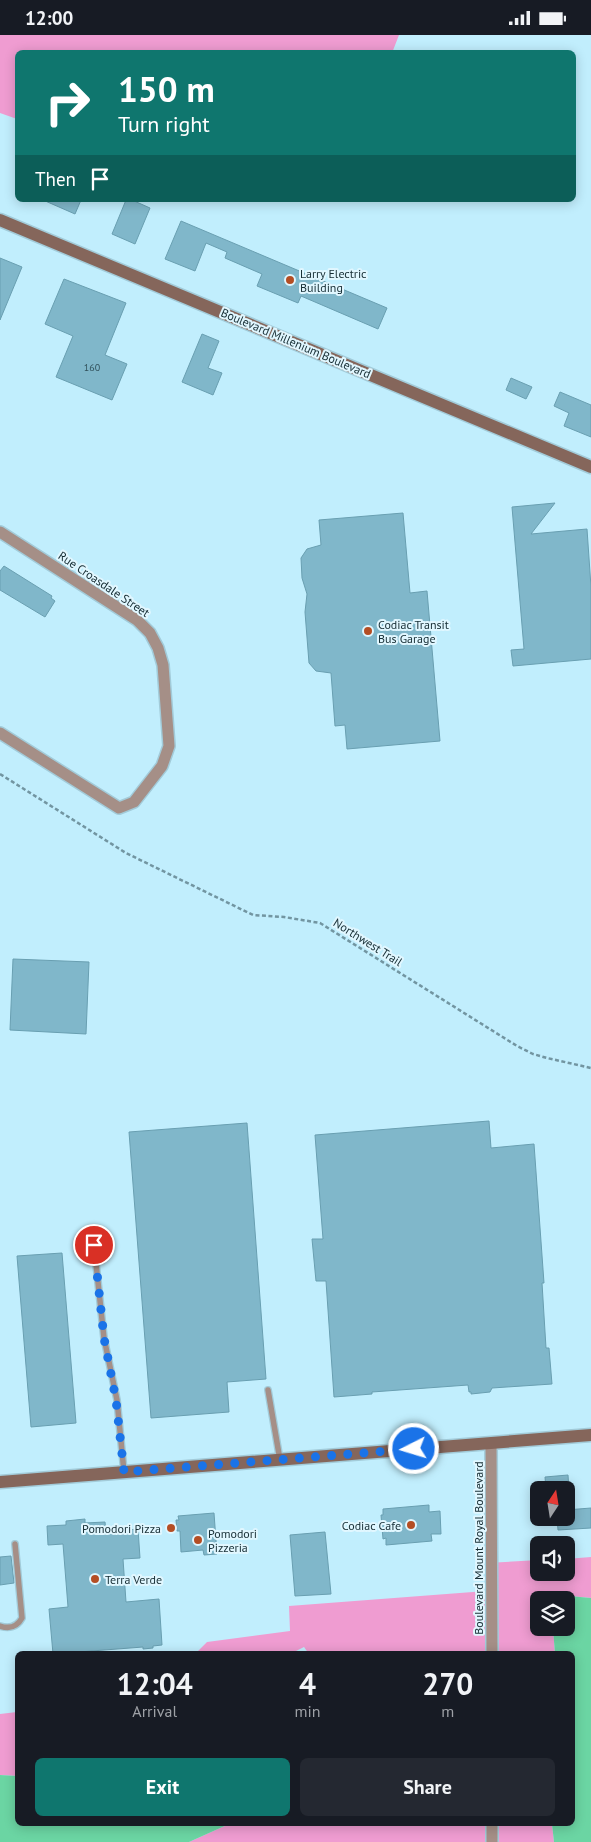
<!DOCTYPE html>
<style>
body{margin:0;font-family:"PT Sans",sans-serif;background:#242831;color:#f1f3f6;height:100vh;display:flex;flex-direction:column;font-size:19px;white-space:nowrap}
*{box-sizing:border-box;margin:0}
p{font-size:16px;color:#9ea1a6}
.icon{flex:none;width:28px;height:28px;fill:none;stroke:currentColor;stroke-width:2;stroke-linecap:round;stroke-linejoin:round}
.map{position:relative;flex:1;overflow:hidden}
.side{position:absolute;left:15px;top:1616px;width:560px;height:175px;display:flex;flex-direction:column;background:#171b24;border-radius:8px;box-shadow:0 2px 12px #0003}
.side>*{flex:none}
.guide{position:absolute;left:15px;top:15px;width:561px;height:152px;border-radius:8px;box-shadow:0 2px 12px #0003;background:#0f766e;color:#fff;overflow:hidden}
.needle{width:32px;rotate:12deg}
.fabs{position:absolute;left:530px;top:1446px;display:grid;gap:10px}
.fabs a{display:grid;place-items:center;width:45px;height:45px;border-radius:8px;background:#171b24;box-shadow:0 2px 12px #0003;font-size:25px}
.pin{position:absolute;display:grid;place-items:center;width:42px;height:42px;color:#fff;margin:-21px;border:2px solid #fff;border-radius:50%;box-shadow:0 1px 5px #0007}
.me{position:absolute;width:55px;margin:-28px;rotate:265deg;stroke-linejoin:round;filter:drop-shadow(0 0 4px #0008)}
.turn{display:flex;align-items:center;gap:18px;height:105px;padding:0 20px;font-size:22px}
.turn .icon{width:65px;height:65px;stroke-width:2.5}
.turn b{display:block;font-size:35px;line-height:42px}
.then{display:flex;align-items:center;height:48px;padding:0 20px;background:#0003;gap:10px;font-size:19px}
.eta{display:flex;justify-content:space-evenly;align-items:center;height:85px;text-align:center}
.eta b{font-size:30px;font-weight:700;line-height:35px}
.action{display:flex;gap:10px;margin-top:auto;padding:10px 20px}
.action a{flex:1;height:58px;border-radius:8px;background:#0f766e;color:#fff;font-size:20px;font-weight:700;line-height:58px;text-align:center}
.action a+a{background:#242831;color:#f1f3f6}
.status{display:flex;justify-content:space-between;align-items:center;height:35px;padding:0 25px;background:#171b24;direction:ltr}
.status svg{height:14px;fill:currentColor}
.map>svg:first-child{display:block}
</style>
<div class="status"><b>12:00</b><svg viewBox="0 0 49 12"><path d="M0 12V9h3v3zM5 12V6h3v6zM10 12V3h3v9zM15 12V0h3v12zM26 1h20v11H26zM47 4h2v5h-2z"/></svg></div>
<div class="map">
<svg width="591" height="1807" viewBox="0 0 591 1807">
<rect width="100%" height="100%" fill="#c1eefd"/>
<g fill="#ef9cd1">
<path d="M0,0H399L392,18H18L17,84L0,78Z"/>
<path d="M591,1522V1563L569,1561L560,1562L556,1565H539V1592L553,1593L555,1619H309L304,1612L290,1619H195L207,1607L290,1596L289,1571L486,1556V1528L539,1525V1538H566V1524Z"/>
<path d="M17,1677V1741L0,1740V1679Z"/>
<path d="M229,1789H552L554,1807H189Z"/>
</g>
<g fill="#6bd5a3">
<path d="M569,1561L591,1563V1807H554L552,1789H572V1619H555L553,1593L566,1592V1565H556L560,1562Z"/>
<path d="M0,1740L17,1741L18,1789H229L189,1807H0Z"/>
</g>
<g fill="#80b7ca" stroke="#699fb1">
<path d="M43,165H81L75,179Z"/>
<path d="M126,165H132L150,173L135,209L112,199Z"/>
<path d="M181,186L387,273L378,294L301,261L298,268L257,251L262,239L225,223L227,217L206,208L195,236L165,224Z"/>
<path d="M0,223L22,232L0,285Z"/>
<path d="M64,244L126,268L105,320L127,329L112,365L56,342L73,301L45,289Z"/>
<path d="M202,299L219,306L208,333L222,338L213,360L182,347Z"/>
<path d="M511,343L532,352L526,364L506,355Z"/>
<path d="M560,357L591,370V402L564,391L569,378L554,371Z"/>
<path d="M555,468L531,499L587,494L591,552V624L513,631L511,615L524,614L512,472Z"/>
<path d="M403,478L410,558L427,556L440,706L347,714L345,690L335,691L331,638L316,636L309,628L305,577L307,559L302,543L301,523L307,514L321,510L319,485Z"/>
<path d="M4,531L52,561L51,563L55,566L45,582L0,555V536Z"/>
<path d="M13,924L89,927L86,999L10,995Z"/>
<path d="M489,1086L491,1113L534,1109L544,1248H542L546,1313H549L552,1349L492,1353L490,1357L471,1359V1357H469L468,1350L372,1357V1359L334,1362L326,1246H316L312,1204H323L315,1100Z"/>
<path d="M247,1088L266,1344L227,1347L229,1377L151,1383L129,1097Z"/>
<path d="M62,1218L76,1388L31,1392L17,1221Z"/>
<path d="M568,1440L569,1455H546L545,1442Z"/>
<path d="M429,1470V1477L440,1476L441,1499H431L432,1506L386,1510V1503L383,1504L381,1480H383V1474Z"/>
<path d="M591,1473V1493L558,1495L557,1482H566V1475Z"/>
<path d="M214,1478L217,1519L204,1520L203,1515L181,1517L180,1496H177L176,1485H179L178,1481Z"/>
<path d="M85,1484V1488L105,1487L106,1497L138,1494L140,1523L123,1524L126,1567L159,1564L162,1610L153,1611V1613L143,1614V1612L53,1619L49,1574L68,1572L63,1509L48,1510L47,1491L66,1490V1486Z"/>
<path d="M325,1497L331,1559L295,1561L290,1500Z"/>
<path d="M11,1521L14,1548L0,1550V1522Z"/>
</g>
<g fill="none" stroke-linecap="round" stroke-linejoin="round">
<g stroke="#a2cbd9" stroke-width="8">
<g id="service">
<path d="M94,1210L104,1303L117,1365L124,1437"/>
<path d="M268,1355L280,1425"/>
<path d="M0,1591C9,1594 17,1592 22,1583L15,1509"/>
</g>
</g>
<g stroke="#a2cbd9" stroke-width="14">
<g id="minor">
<path d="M0,497L137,585L150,598L158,613L163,630L169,711L162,731L134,767L119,773L0,698"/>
<path d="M491,1408L492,1619"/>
<path d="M492,1789V1807"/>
</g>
</g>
<g stroke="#a2cbd9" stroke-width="15">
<g id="secondary">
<path d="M0,185L591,432"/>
<path d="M0,1447L591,1400"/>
</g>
</g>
<path stroke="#7295a1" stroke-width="2.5" stroke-dasharray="4 2.5" stroke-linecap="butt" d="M0,739L126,818L253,880L284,882L320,888L517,1011L533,1019L547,1023L591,1033"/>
<use href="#service" stroke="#a58f87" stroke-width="5.5"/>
<use href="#minor" stroke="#a58f87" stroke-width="11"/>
<use href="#secondary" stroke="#85665b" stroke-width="12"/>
</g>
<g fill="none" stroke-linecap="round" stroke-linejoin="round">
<path stroke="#1a73e8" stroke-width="9" stroke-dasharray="0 16.2" d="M94,1210L104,1303L116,1365L124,1437L414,1414"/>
</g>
<g fill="#b44e24" stroke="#e1f7ff" stroke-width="2">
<circle cx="290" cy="245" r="5"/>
<circle cx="368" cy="596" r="5"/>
<circle cx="411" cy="1490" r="5"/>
<circle cx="171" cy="1493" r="5"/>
<circle cx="198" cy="1505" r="5"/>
<circle cx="95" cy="1544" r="5"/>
</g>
<g text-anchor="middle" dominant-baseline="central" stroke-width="4" stroke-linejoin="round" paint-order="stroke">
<g font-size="10" fill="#30505a">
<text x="92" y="332">160</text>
</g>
<g font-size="12" fill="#162d34" stroke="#e1f7ff" text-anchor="start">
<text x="300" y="238">Larry Electric<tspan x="300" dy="14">Building</tspan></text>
<text x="378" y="589">Codiac Transit<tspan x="378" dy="14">Bus Garage</tspan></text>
<text x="401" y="1490" text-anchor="end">Codiac Cafe</text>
<text x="161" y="1493" text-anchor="end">Pomodori Pizza</text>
<text x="208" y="1498">Pomodori<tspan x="208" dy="14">Pizzeria</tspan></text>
<text x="105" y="1544">Terra Verde</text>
</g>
<g font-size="12" fill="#162d34" stroke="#e1f7ff">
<text transform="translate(296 308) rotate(23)">Boulevard Millenium Boulevard</text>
<text transform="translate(104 549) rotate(34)">Rue Croasdale Street</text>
<text transform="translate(368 907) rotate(32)">Northwest Trail</text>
<text transform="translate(478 1513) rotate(-90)">Boulevard Mount Royal Boulevard</text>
</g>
</g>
</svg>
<div class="fabs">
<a><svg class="needle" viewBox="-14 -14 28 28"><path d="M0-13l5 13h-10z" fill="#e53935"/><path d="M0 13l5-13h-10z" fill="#9ea1a6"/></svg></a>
<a><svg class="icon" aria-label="sound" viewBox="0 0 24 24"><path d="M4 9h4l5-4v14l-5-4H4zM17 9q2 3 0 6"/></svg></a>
<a><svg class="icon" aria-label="layers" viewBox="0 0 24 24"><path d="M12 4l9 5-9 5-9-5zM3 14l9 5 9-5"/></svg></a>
</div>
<div class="pin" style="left:94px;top:1210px;background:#d93025"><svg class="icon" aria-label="arrive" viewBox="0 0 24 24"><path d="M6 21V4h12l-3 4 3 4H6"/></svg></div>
<svg class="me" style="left:414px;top:1414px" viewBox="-20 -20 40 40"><circle r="17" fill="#1a73e8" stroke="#fff" stroke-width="3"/><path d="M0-11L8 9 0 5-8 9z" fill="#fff"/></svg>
<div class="guide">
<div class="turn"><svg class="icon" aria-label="right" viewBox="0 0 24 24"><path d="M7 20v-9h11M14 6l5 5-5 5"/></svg><div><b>150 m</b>Turn right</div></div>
<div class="then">Then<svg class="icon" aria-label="arrive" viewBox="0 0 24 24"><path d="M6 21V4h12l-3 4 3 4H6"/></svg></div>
</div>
<section class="side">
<div class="eta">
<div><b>12:04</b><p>Arrival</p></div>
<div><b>4</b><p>min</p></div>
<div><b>270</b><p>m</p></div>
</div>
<div class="action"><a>Exit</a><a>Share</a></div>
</section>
</div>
